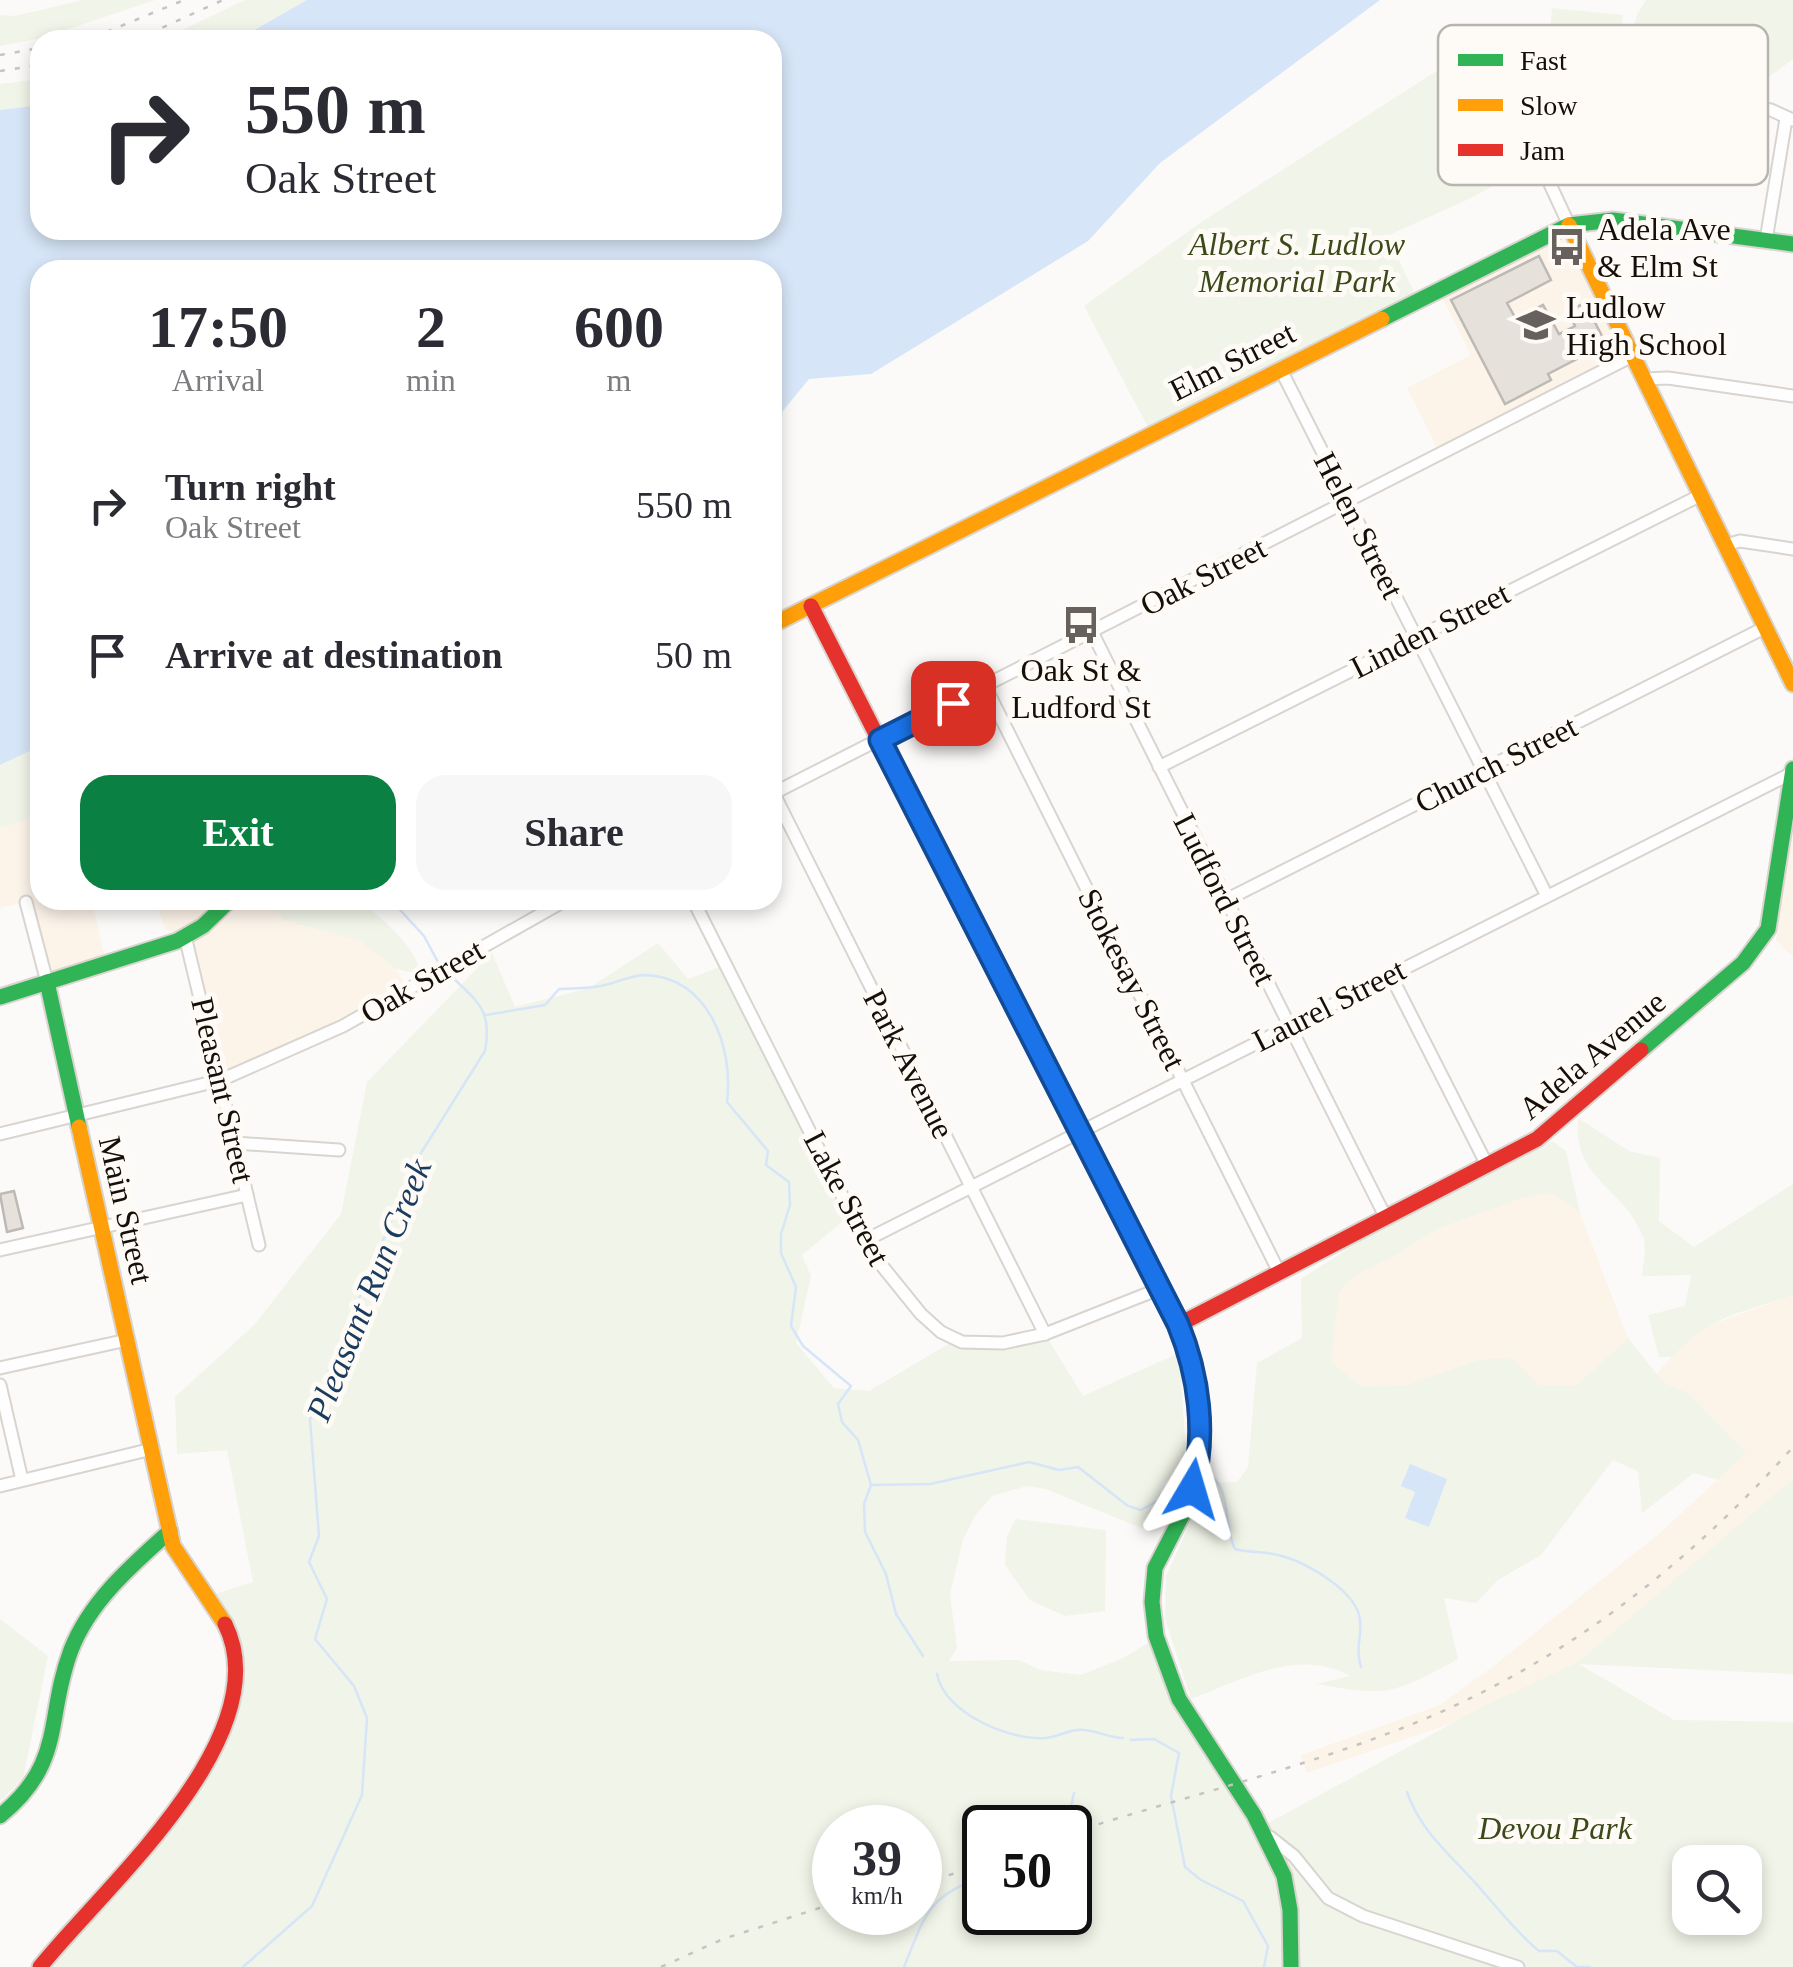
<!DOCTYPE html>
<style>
body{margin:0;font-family:Georgia,serif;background:#f7f7f7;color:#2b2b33;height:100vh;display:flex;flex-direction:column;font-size:38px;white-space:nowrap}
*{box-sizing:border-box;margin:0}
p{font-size:32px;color:#7c7c81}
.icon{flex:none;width:55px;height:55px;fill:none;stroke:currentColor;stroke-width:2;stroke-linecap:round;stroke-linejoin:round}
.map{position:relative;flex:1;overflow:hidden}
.details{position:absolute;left:30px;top:260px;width:752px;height:650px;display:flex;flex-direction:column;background:#fff;border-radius:30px;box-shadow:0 5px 15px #0003}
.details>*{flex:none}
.top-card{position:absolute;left:30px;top:30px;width:752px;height:210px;border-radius:30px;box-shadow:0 5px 15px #0003;background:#fff;color:#2b2b33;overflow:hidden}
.controls{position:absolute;left:1672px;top:1845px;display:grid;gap:20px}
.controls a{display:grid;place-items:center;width:90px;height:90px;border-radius:20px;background:#fff;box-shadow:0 5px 15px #0003;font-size:50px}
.speed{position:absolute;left:812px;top:1805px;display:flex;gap:20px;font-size:50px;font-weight:700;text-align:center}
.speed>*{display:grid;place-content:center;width:130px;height:130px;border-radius:50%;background:#fff;box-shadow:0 5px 15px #0003;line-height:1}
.speed small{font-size:25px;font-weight:400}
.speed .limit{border:5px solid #111;border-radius:15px;background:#fff;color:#111}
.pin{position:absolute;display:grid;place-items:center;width:85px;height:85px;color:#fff;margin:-42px;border-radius:20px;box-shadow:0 5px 15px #0006}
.me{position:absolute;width:110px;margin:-55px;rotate:7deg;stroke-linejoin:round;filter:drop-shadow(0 0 8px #0008)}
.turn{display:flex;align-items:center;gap:35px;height:210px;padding:0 50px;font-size:45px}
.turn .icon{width:130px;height:130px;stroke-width:2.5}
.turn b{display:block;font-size:70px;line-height:85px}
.eta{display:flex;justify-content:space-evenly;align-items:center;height:170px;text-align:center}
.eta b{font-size:60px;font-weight:600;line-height:70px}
.primary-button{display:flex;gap:20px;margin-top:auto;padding:20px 50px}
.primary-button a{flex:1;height:115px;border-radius:30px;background:#0b8043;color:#fff;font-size:40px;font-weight:600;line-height:115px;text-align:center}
.primary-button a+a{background:#f7f7f7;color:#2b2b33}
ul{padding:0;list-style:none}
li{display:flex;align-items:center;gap:30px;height:150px;padding:0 50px}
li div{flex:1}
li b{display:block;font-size:38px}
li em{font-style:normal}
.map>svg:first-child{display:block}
</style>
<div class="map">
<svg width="1793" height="1967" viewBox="0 0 1793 1967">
<rect width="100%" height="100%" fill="#fcfaf8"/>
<g fill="#fcf3e9">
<path d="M1569,225L1632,356L1441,456L1407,388L1471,355L1437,288Z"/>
<path d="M40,815V900H92L106,963L47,982L26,902L0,908V828Z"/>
<path d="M1793,816V957L1776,941Z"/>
<path d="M155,900H269L283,920L360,941L396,969L407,989L221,1080L185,936L165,929Z"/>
<path d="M1553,1193L1580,1213L1628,1338L1577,1385H1539L1479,1360L1407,1385L1361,1386L1330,1362L1339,1292L1354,1276L1398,1254L1437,1229L1525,1197Z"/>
<path d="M1793,1295V1479L1778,1496L1577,1663L1455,1722L1307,1773L1301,1755L1440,1705L1495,1665L1660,1533L1745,1454L1688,1393L1663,1382L1656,1374L1697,1330Z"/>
</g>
<g fill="#f1f4e8" fill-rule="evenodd">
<path d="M83,0H155L42,38L0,46V15L15,16Z"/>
<path d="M245,0H307L237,40H161Z"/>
<path d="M1646,0H1793V59L1762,82L1748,61L1700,94L1645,85C1643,48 1619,38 1646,0Z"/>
<path d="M1552,8L1623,15L1617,74L1547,67Z"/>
<path d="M1463,54L1528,167L1471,198L1387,236L1417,298L1151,433L1084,306L1203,221Z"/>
<path d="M40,79V105L0,110V84Z"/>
<path d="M40,746V815L0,828V763Z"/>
<path d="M269,900C296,900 325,897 351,900C369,902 415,947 418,966L410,972L396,969L360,941L283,920Z"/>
<path d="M658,943L688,979L728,964L853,1213L802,1255L811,1276L796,1343L834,1388L869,1391L955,1340L962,1342L1045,1334L1083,1396L1179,1353L1187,1465L1162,1484L1153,1533L1046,1489L1027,1486L992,1496L975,1516L963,1540L950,1594L957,1648L949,1661L1019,1660L1041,1670L1081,1675L1123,1658L1156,1638L1160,1655L1259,1828L1484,1706L1577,1663L1793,1479V1674L1579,1664L1674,1720L1793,1722V1967H40L172,1818L225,1717L230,1635L205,1597L253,1582L227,1450L177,1454L175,1397L255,1324L341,1214L367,1082L492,953L515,1007L589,988ZM835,1828H920V1912H835ZM985,1828H1070V1912H985ZM1690,1862H1745V1918H1690Z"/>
<path d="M1578,1118L1629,1151L1660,1158L1659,1221L1694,1247L1793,1184V1295C1740,1314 1712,1314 1672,1357H1659L1648,1315L1685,1306L1691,1275L1642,1276C1643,1264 1647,1247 1643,1237C1624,1187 1572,1180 1578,1118Z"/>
<path d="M1552,1141L1566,1151L1580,1213L1553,1193L1525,1197L1437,1229L1398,1254L1354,1276L1339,1292L1331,1362L1361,1386L1407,1385L1479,1360L1511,1358L1539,1385H1577L1628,1338L1663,1382L1688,1393L1746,1453L1718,1480L1694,1473L1642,1513L1638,1471L1613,1460L1541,1555L1498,1580L1476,1603L1444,1598L1458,1659C1393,1694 1390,1697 1316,1684L1350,1676C1299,1647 1241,1680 1191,1699L1165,1619L1166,1576L1208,1483L1237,1482L1248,1467L1257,1363L1302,1338L1301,1279L1364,1238Z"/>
<path d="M1015,1519L1106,1530L1105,1611L1065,1616L1030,1600L1005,1565L1007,1537Z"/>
<path d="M0,1619L48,1656L23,1779L0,1801Z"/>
</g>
<g fill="#d6e5f7">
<path d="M307,0H1380L1160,163L1088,241L871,374L809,379L773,423L772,270H40V746L0,765V110L40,105V230H772V40H237Z"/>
<path d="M1410,1464L1447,1479L1429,1527L1405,1518L1415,1492L1401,1486Z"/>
</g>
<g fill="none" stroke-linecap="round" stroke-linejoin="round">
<g stroke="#d6e5f7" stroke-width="2.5">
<path d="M391,900L424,936L439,964"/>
<path d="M486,1015L545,1005L559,989C574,988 591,989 605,985C618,982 630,976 643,975C709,975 734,1049 727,1102L768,1151L766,1165L789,1182L790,1205L781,1234V1253L796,1287L791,1326L803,1346L851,1386L838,1404L842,1422L858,1440L871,1485L864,1504L865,1532L886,1574L896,1614L923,1656"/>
<path d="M1210,1475C1232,1490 1223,1526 1235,1549C1250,1553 1267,1551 1282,1556C1307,1563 1357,1591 1360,1620C1362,1637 1355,1647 1361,1667"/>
<path d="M871,1485L930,1484L1029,1462L1059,1470L1078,1467L1128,1506L1141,1510L1179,1489"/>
<path d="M937,1674C944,1713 1010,1741 1046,1738C1057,1737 1066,1731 1077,1730C1093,1728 1107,1738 1123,1738"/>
<path d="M1131,1740L1154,1739L1179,1753L1171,1796L1185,1867L1201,1880L1243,1901L1268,1946L1264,1967"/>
<path d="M1407,1792C1421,1834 1457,1860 1484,1893C1502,1913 1518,1934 1539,1951H1557L1577,1967H1590"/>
<path d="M1066,1828L1074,1793"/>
<path d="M243,1967L312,1906L362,1795L367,1718L354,1686L315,1639L327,1599L309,1562L319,1536L310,1419L318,1397L416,1161L485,1051C493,1008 476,1001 448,973"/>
<path d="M904,1967C924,1918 928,1893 985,1877"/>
</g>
</g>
<g fill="#e6e1db" stroke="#bdb9b4" stroke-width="2.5">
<path d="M1539,256L1551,280L1507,303L1516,319L1543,305L1559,334L1575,326L1568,311L1585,303L1606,344L1548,374L1551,380L1505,404L1451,300Z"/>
<path d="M14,1191L23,1228L7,1232L0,1194Z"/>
</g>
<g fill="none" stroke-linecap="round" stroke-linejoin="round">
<g stroke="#d8d4cf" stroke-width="15">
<g id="street">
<path d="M1569,225L1509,96V83L1520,76L1771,110L1793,120"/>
<path d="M1766,240L1786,119"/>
<path d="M1280,368L1547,896"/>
<path d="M1644,379L1668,378L1793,396"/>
<path d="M1726,545L1740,541L1793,549"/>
<path d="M1092,632L1386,1218"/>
<path d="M985,686L1279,1272"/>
<path d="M1159,767L1701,495"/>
<path d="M772,794L1632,356"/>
<path d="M774,794L1045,1334"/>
<path d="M693,900L870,1251L921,1314L941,1332L962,1342L1003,1343L1045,1334L1159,1289"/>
<path d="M1226,900L1766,627"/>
<path d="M26,902L47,982"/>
<path d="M185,936L259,1245"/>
<path d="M1390,974L1487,1165"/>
<path d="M0,1134L221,1080L343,1026L566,900"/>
<path d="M235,1143L339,1150"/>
<path d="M866,1240L1792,773"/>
<path d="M0,1250L247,1195"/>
<path d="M0,1368L127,1340"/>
<path d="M0,1385L22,1480"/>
<path d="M0,1486L152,1449"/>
<path d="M1270,1837L1294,1856L1328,1898L1363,1916L1518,1967"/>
</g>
</g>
<g stroke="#d8d4cf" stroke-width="19">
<g id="fast">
<path d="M1382,319L1569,225L1613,220L1793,244"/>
<path d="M47,982L79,1127"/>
<path d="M0,997L177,941L203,926L230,900"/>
<path d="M1641,1050L1743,963L1768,929L1793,769"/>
<path d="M1099,1173L1189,1350L1196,1387L1198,1463L1187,1506L1155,1568L1152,1602L1156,1636L1179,1699L1254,1815L1284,1876L1290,1910L1291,1967"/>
<path d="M0,1816C66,1762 45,1719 71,1650C90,1601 132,1565 170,1531"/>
</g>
</g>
<g stroke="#d8d4cf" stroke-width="19">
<g id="slow">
<path d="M1569,225L1793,684"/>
<path d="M772,625L1382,319"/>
<path d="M79,1127L173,1546L225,1624"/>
</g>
</g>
<g stroke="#d8d4cf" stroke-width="19">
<g id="jam">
<path d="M811,606L1099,1173"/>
<path d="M1178,1325L1537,1139L1641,1050"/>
<path d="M40,1967C102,1889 281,1736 225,1624"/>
</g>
</g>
<use href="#street" stroke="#fffefe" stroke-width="11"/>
<use href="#fast" stroke="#30b455" stroke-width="15"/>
<use href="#slow" stroke="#ff9f0a" stroke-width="15"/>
<use href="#jam" stroke="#e5322d" stroke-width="15"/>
<g stroke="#c5c4c2" stroke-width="2.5" stroke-dasharray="5 10" stroke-linecap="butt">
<path d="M78,40L104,33L184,0"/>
<path d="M135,40L223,0"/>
<path d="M0,55L40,48"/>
<path d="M0,71L40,65"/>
<path d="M1070,1833C1183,1797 1300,1769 1410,1725C1560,1665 1686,1567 1793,1447"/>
<path d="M920,1884L985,1864"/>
<path d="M661,1967L723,1939L835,1903"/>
</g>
</g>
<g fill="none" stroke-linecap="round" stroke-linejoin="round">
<g stroke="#114b97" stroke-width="25">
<path id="route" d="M953,703L880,740L1178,1324C1199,1375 1207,1435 1192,1489"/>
</g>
<use href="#route" stroke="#1a73e8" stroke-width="18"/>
</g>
<defs>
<g id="bus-bare" transform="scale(3)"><path d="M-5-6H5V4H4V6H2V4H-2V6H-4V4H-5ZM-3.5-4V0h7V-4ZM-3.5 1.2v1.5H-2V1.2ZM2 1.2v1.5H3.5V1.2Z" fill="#66615c" stroke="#fefaf6" stroke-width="2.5" paint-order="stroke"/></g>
<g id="school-bare" transform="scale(3)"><path d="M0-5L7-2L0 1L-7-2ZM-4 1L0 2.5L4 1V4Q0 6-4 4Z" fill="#66615c" stroke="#fefaf6" stroke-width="2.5" paint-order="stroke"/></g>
</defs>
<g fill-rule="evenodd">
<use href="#bus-bare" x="1567" y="247"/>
<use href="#school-bare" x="1536" y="325"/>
<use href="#bus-bare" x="1081" y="625"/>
</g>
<g text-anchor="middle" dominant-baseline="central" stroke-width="10" stroke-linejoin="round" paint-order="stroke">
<g font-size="32" fill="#150f08" stroke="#fefaf6" text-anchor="start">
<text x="1597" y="229">Adela Ave<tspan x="1597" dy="37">&amp; Elm St</tspan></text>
<text x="1566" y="307">Ludlow<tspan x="1566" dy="37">High School</tspan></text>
<text x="1081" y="670" text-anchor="middle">Oak St &amp;<tspan x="1081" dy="37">Ludford St</tspan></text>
</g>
<g font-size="32" font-style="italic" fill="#3c4a1a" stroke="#fefaf6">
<text x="1297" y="244">Albert S. Ludlow<tspan x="1297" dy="37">Memorial Park</tspan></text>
<text x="1555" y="1828">Devou Park</text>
</g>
<g font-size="32" fill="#150f08" stroke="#fefaf6">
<text transform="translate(1232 361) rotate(-27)">Elm Street</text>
<text transform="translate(1359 525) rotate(63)">Helen Street</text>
<text transform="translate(1203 576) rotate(-27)">Oak Street</text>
<text transform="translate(1430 630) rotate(-27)">Linden Street</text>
<text transform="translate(1496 764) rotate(-27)">Church Street</text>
<text transform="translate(1225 899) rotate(63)">Ludford Street</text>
<text transform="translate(1132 979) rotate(63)">Stokesay Street</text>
<text transform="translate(422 981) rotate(-30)">Oak Street</text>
<text transform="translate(1329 1005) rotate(-27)">Laurel Street</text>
<text transform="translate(1592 1055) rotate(-40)">Adela Avenue</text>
<text transform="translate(909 1064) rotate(63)">Park Avenue</text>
<text transform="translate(223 1090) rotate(77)">Pleasant Street</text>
<text transform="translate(847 1198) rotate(62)">Lake Street</text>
<text transform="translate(126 1210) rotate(77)">Main Street</text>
</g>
<g font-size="35" font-style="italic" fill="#193b5e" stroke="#fefaf6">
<text transform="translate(369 1290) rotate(-68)">Pleasant Run Creek</text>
</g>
</g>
<rect x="1438" y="25" width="330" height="160" rx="15" fill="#fefaf6" stroke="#b8b4af" stroke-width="2.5"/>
<rect x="1458" y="54" width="45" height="12" fill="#30b455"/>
<rect x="1458" y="99" width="45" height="12" fill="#ff9f0a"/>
<rect x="1458" y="144" width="45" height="12" fill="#e5322d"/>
<g font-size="28" fill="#150f08">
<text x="1520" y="70">Fast</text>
<text x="1520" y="115">Slow</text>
<text x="1520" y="160">Jam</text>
</g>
</svg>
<div class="controls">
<a><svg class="icon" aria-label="search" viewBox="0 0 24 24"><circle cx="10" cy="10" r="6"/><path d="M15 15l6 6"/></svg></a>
</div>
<div class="speed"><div>39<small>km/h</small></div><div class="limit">50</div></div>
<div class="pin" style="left:953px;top:703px;background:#d93025"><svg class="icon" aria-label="arrive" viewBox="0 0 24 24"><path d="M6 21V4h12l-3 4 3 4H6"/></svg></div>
<svg class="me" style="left:1192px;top:1489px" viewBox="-20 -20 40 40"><path d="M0-17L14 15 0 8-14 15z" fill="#1a73e8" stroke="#fff" stroke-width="4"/></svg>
<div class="top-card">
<div class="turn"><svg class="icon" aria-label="right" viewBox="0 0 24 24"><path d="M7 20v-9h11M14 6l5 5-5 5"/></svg><div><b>550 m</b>Oak Street</div></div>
</div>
<section class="details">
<div class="eta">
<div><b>17:50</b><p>Arrival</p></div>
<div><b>2</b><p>min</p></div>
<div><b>600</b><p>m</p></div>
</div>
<ul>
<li><svg class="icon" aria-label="right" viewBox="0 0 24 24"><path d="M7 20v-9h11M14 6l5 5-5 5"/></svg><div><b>Turn right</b><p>Oak Street</p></div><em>550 m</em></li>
<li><svg class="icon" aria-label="arrive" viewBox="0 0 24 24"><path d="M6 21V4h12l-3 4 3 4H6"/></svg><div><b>Arrive at destination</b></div><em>50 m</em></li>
</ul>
<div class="primary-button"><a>Exit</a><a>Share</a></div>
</section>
</div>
